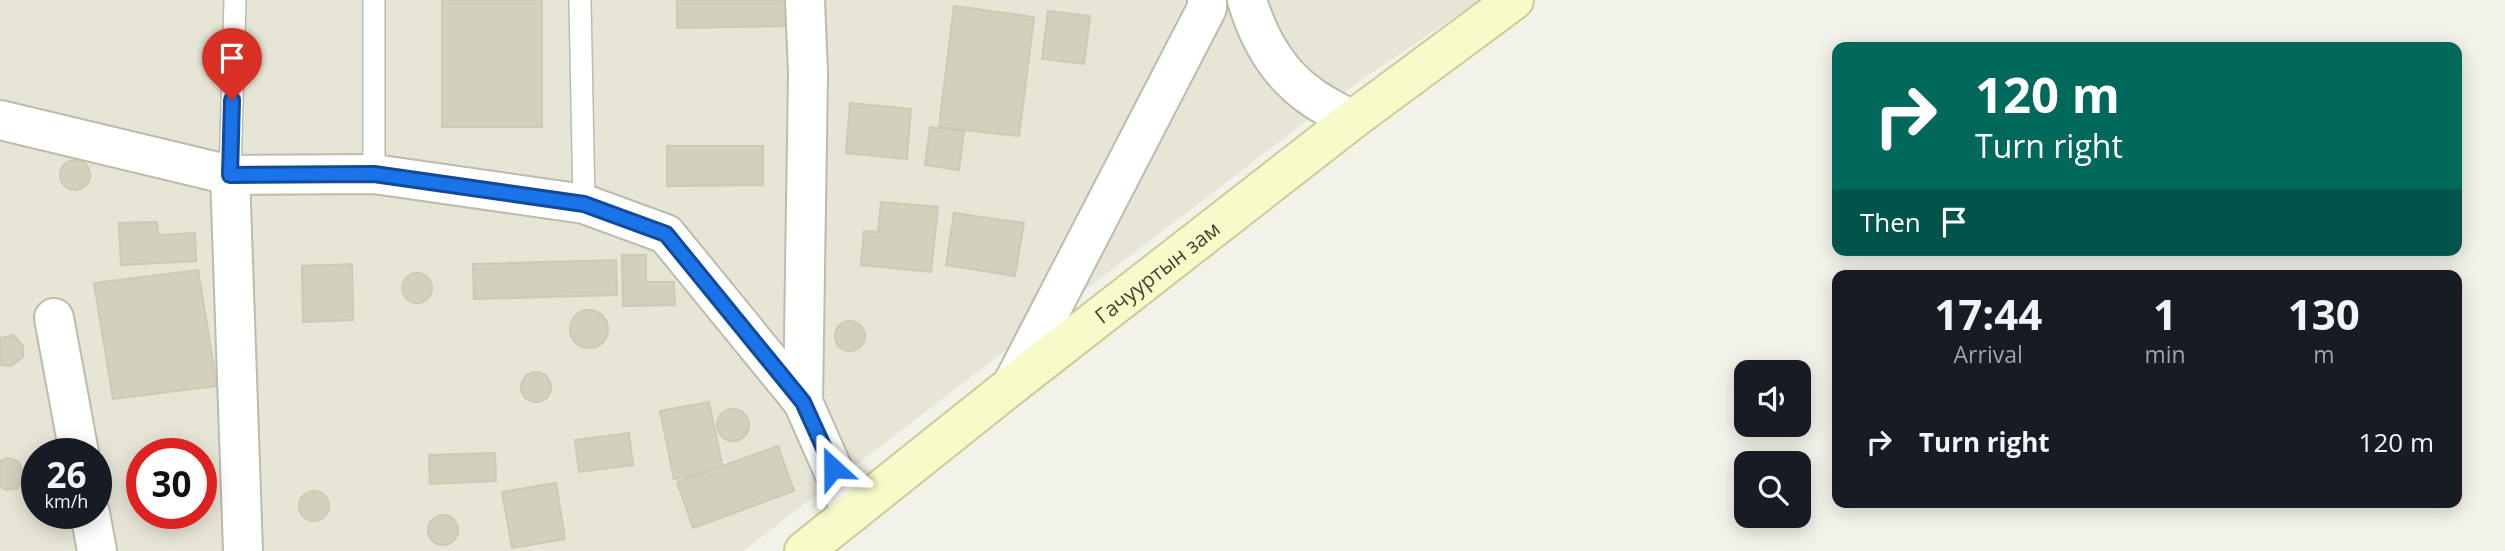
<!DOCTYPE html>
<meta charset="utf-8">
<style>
body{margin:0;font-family:"Open Sans",sans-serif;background:#20242c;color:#f1f3f6;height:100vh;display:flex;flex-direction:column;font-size:26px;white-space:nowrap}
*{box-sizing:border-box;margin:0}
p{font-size:23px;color:#9ea1a6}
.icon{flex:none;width:38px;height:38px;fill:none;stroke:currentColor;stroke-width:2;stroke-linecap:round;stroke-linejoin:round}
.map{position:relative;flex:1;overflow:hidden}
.side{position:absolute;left:1832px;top:270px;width:630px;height:238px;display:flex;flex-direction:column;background:#171b24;border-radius:14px;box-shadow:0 4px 18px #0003}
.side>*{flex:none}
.banner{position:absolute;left:1832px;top:42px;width:630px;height:214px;border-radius:14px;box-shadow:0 4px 18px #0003;background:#00695c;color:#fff;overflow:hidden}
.fabs{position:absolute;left:1734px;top:360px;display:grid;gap:14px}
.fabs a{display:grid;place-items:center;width:77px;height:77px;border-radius:14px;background:#171b24;box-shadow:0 4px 18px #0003;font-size:35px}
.speed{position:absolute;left:21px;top:438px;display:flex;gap:14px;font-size:35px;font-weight:700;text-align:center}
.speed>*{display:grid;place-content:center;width:91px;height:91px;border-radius:50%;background:#171b24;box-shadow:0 4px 18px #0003;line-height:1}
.speed small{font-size:18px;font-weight:400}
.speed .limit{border:10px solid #d22;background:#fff;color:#111}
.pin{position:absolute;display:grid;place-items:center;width:60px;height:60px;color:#fff;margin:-72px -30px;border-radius:50% 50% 50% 0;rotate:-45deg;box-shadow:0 0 7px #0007}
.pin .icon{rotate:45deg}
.me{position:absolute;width:77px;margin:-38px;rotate:336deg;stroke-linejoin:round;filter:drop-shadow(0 0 5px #0008)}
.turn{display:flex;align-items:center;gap:24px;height:147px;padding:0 28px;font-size:32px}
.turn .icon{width:91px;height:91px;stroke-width:2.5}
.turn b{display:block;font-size:49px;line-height:60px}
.then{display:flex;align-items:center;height:66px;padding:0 28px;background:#0003;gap:14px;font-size:26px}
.eta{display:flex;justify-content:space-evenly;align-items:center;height:119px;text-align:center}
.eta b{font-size:42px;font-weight:700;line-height:49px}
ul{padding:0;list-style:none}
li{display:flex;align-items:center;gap:21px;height:105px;padding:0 28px}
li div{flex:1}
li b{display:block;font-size:26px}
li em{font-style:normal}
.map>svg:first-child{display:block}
</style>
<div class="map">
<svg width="2505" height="551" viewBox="0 0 2505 551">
<rect width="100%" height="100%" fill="#f2f2e8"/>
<path fill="#e6e5d6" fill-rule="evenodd" d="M0,0H1480L1358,82L743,551H0ZM37,453H96V513H37ZM142,453H201V513H142Z"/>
<g fill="#d3d1be" stroke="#cdcab2" stroke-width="2">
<rect x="442" y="0" width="100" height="127"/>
<path d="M677,0H784L785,26L677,28Z"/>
<path d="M954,6L1034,17L1019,136L939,127Z"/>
<path d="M1048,11L1090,16L1084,64L1042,59Z"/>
<path d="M850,103L911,109L907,159L846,153Z"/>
<path d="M930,127L964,131L959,170L925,165Z"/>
<path d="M667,146H763V185L667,186Z"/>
<circle cx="75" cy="175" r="15"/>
<path d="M881,202L938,207L931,272L861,265L864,231L878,232Z"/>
<path d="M954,213L1024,223L1015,276L946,265Z"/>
<path d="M157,222L158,235L195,233L196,261L121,265L119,223Z"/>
<path d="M622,255H646V282H674L675,305L623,306Z"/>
<path d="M616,260L617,295L474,299L473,264Z"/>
<path d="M352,264L353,320L303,322L302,266Z"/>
<path d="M198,270L217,386L113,399L94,283Z"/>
<circle cx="417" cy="288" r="15"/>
<circle cx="589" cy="329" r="19"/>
<circle cx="850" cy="336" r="15"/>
<path d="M13,335L23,346V357L11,366L1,365L0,338Z"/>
<circle cx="536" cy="387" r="15"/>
<path d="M709,402L723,469L674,479L660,411Z"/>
<circle cx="733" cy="425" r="16"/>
<path d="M629,433L633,465L579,472L575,440Z"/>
<path d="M778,446L794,491L693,528L677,482Z"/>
<path d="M495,453L496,481L430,484L429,455Z"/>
<path d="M8,458L18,461L25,475L17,488L7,490L0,487V461Z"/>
<path d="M139,473H142V502L134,499L130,489L132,479Z"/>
<path d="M556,483L565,539L512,548L502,492Z"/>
<circle cx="314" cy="506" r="15"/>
<circle cx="443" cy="530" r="15"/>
</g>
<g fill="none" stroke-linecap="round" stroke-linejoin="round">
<g stroke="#bdbcab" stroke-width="24">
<g id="service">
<path d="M374,0V174"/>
<path d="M580,0L584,204"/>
<path d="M230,175L235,0"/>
</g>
</g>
<g stroke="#bdbcab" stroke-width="42">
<g id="minor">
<path d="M805,0L808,73L803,402L852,513"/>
<path d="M0,120L230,175L374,174L584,204L666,234L803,402"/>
<path d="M230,175L243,551"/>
<path d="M54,318L79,453"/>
<path d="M90,513L97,551"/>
</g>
</g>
<g stroke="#bdbcab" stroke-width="42">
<g id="tertiary">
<path d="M1247,0C1258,37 1277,72 1309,95C1322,105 1338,112 1352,120"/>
<path d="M1012,385L1207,8V0"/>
</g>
</g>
<g stroke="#cbcb99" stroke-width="42">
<g id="secondary">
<path id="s1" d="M804,551L1012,385L1352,120L1514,0"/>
</g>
</g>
<use href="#service" stroke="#fff" stroke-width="21"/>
<use href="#minor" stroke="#fff" stroke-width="38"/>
<use href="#tertiary" stroke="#fff" stroke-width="38"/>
<use href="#secondary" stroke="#f9faca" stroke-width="38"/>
</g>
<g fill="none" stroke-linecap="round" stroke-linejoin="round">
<g stroke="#114b97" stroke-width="18">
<path id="route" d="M232,100L230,175L374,174L584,204L666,234L803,402L833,468"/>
</g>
<use href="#route" stroke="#1a73e8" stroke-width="12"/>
</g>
<g text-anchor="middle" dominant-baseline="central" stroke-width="7" stroke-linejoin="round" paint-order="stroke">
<g font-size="21" fill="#454437" stroke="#fff">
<text stroke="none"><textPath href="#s1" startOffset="450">Гачууртын зам</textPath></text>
</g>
</g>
</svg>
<div class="fabs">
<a><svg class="icon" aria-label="sound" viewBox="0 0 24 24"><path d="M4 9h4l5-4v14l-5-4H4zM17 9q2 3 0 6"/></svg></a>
<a><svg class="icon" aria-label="search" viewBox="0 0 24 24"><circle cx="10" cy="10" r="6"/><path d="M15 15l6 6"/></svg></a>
</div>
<div class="speed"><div>26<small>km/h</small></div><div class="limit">30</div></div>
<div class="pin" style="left:232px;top:100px;background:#d93025"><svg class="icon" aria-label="arrive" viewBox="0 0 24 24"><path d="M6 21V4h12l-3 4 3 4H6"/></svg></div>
<svg class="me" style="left:833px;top:468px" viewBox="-20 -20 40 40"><path d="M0-17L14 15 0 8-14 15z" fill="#1a73e8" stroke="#fff" stroke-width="4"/></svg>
<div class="banner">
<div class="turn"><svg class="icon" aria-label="right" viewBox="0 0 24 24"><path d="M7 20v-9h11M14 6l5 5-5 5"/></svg><div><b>120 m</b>Turn right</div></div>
<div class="then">Then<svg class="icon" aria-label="arrive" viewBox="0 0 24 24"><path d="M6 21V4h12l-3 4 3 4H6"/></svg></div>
</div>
<section class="side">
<div class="eta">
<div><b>17:44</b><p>Arrival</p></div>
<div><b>1</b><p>min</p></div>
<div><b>130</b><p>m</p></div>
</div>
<ul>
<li><svg class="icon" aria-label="right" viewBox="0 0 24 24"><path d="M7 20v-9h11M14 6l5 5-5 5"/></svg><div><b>Turn right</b></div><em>120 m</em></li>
</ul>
</section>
</div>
